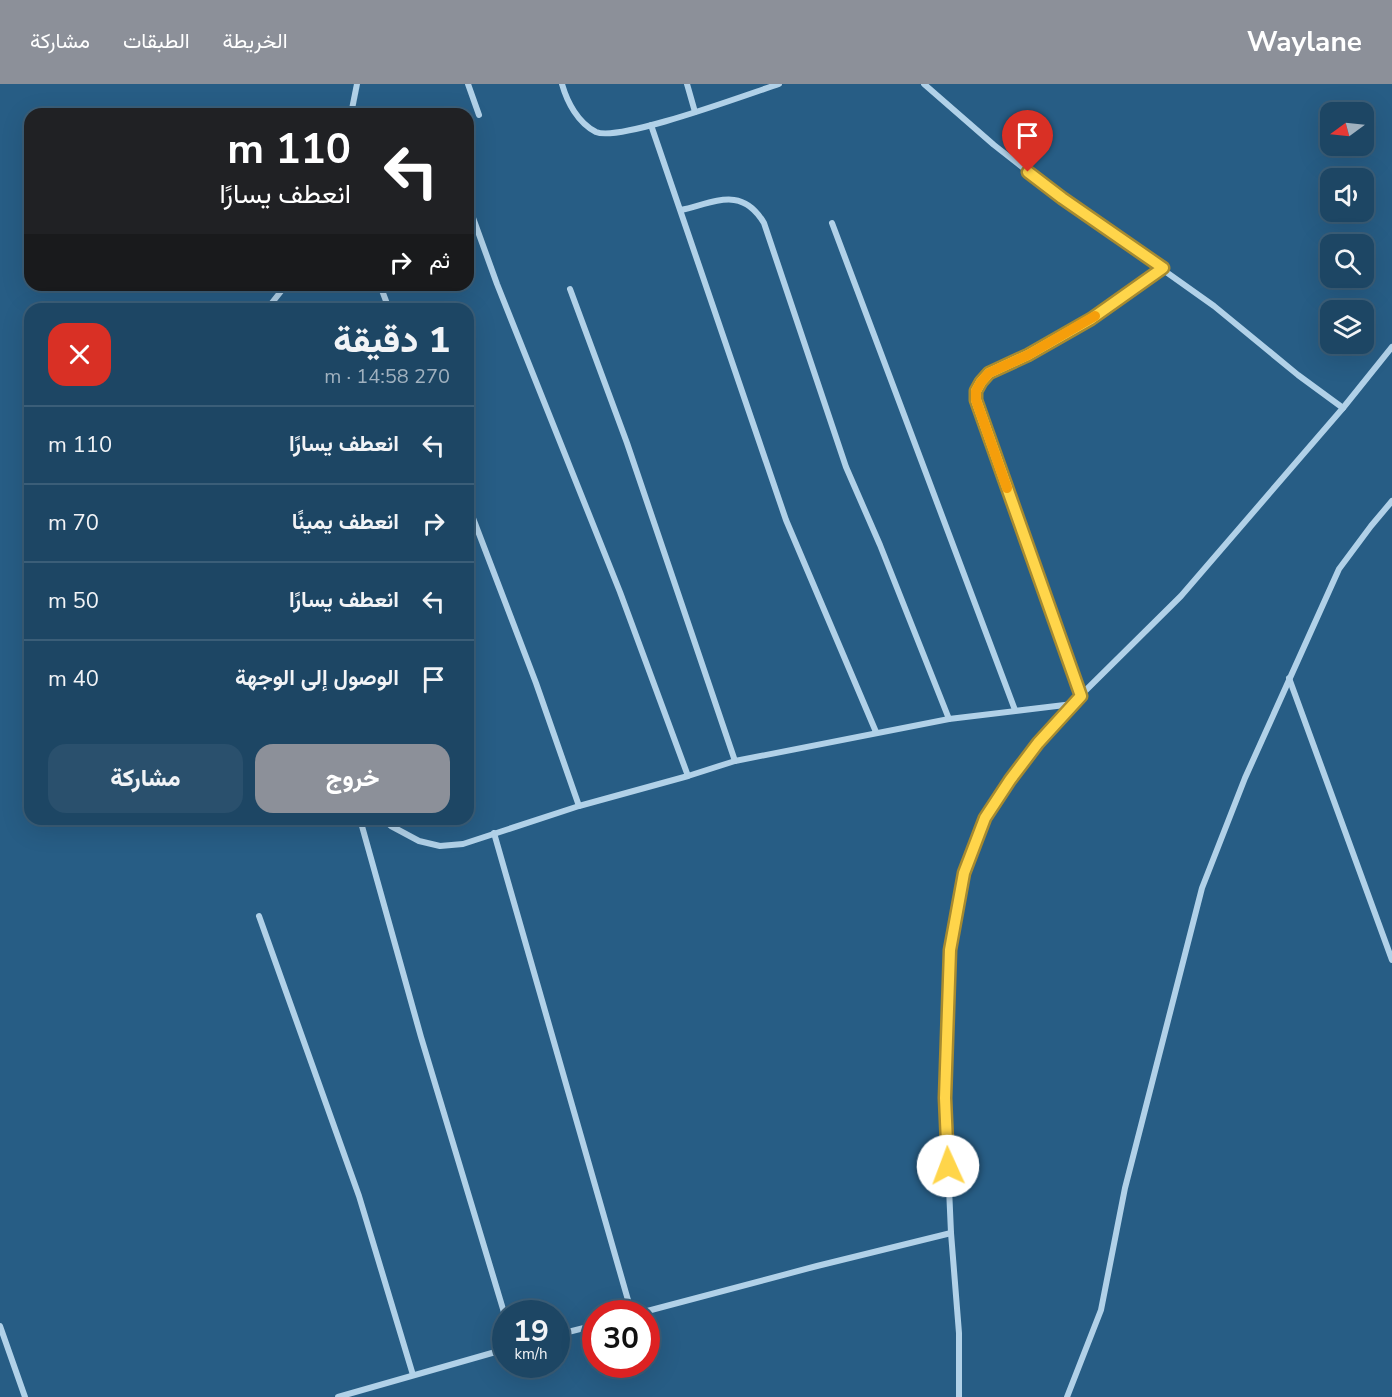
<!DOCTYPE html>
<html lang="ar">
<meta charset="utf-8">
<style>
body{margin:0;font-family:"Nunito Sans",Vazirmatn,sans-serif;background:#2a506d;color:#f1f3f6;direction:rtl;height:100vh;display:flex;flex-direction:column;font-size:22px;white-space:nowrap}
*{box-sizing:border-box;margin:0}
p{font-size:20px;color:#a0b1bf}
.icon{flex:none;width:33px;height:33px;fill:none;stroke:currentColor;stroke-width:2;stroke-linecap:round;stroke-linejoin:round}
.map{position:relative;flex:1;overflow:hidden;direction:ltr}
.details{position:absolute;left:24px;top:219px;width:450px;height:522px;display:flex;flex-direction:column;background:#1d4664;border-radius:18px;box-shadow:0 6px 24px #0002,0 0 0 2px #3b5e78;direction:rtl}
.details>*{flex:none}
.hud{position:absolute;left:24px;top:24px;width:450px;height:183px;border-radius:18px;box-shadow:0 6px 24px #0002,0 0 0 2px #3b5e78;direction:rtl;background:#202124;color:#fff;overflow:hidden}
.needle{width:39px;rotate:255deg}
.fabs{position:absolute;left:1320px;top:18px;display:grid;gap:12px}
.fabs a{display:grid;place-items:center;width:54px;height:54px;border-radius:12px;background:#1d4664;box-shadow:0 6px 24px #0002,0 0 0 2px #3b5e78;font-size:30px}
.speed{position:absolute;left:492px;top:1216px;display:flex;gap:12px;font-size:30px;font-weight:700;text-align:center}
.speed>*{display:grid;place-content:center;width:78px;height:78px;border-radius:50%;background:#1d4664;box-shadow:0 6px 24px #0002,0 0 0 2px #3b5e78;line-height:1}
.speed small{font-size:15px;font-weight:400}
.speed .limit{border:9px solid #d22;background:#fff;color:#111}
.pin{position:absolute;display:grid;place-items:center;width:51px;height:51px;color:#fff;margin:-62px -26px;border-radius:50% 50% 50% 0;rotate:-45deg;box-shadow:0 0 6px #0007}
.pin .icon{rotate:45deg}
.me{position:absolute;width:66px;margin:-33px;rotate:358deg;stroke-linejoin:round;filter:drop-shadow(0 0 4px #0008)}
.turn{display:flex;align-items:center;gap:21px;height:126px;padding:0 24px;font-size:27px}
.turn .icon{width:78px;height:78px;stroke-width:2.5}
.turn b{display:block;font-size:42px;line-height:51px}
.then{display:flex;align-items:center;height:57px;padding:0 24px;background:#0003;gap:12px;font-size:22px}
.round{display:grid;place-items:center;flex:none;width:63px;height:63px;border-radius:18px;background:#2a506d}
.overview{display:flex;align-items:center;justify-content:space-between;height:102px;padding:0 24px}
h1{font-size:36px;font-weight:800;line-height:45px}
.primary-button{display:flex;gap:12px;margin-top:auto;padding:12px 24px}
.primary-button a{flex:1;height:69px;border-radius:18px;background:#8c9099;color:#fff;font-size:24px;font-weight:800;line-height:69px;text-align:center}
.primary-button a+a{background:#2a506d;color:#f1f3f6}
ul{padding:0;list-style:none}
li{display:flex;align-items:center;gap:18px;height:78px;padding:0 24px;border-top:2px solid #3b5e78}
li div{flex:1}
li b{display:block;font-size:22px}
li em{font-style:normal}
header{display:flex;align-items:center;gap:36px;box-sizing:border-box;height:84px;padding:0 30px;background:#8c9099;color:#fff}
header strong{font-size:28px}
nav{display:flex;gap:33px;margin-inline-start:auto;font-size:21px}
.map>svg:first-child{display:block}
</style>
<header>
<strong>Waylane</strong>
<nav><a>الخريطة</a><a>الطبقات</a><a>مشاركة</a></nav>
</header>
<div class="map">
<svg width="1392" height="1313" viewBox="0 0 1392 1313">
<rect width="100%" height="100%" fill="#275d85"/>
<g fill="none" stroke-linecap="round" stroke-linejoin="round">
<g stroke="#b1d1e8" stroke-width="6">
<path d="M468,0L479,31"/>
<path d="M562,0C567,18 578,39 596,48C620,58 748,10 779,0"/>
<path d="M687,0L695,28"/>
<path d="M924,0L994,61L1062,114L1214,222L1298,291L1343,324"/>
<path d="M351,30L357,0"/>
<path d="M651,41L786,436L876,648"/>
<path d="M468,120L497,200L620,508L688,692"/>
<path d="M681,126C716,118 742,102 764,139L846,383L880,461L949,635"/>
<path d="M832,139L1015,626"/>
<path d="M380,201L389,225"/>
<path d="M570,205L627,359L735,677"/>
<path d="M267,225L286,201"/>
<path d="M468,421L536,599L579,722"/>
<path d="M1289,594L1392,876"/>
<path d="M1081,611L976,316V307L981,298L989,289L1028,271L1091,235L1163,184"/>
<path d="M360,735L421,953L506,1235"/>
<path d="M383,735L391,742L419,757L440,762L463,760L579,722L688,692L735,677L949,635L1073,620"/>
<path d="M494,749L632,1230"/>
<path d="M259,832L359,1112L413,1291"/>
<path d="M636,1230L817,1182L951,1149"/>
<path d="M0,1242L25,1313"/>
<path d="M556,1251L596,1241"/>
<path d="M338,1313L506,1265"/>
<path d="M959,1313V1249L951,1149L945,1014L950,866L964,789L985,734L1009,696L1038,659L1081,611L1181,512L1343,324L1392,263"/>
<path d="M1067,1313L1101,1226L1125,1104L1202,804L1245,694L1339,485L1371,442L1392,417"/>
</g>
</g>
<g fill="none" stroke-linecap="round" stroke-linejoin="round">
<g stroke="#a68a30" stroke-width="15">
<path id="route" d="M948,1082L945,1014L950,866L964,789L985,734L1010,696L1038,659L1081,612L976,316V307L981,298L989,289L1028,271L1091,235L1163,184L1062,114L1028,88"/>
</g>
<use href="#route" stroke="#ffd54a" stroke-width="10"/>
<path stroke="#f59e0b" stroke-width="10" d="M1007,404L976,316V307L981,298L989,289L1028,271L1095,232"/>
</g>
</svg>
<div class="fabs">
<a><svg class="needle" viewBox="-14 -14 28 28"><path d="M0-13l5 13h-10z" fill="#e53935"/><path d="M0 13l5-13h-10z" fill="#a0b1bf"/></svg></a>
<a><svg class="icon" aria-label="sound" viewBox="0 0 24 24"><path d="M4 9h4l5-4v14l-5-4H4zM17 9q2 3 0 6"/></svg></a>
<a><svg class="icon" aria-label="search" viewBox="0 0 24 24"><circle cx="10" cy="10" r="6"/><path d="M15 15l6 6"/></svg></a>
<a><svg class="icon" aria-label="layers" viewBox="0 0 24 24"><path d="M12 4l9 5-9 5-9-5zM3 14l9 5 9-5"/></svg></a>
</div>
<div class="speed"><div>19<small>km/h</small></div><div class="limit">30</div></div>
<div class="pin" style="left:1028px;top:88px;background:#d93025"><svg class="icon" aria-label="arrive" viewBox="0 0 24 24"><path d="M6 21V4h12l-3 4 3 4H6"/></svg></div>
<svg class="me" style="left:948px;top:1082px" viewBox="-20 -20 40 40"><circle r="19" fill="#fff"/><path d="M0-13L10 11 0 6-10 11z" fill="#ffd54a"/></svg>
<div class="hud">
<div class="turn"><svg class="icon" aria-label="left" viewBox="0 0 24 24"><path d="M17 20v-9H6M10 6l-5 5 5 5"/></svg><div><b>110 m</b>انعطف يسارًا</div></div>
<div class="then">ثم<svg class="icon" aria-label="right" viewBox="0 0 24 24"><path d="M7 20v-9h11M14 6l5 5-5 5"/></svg></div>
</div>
<section class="details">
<div class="overview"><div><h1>1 دقيقة</h1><p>270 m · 14:58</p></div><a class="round" style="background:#d93025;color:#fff"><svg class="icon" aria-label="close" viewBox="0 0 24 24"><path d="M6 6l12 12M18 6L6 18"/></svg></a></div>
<ul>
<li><svg class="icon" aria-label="left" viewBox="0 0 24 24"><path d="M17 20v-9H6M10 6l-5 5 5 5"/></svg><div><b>انعطف يسارًا</b></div><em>110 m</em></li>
<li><svg class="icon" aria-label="right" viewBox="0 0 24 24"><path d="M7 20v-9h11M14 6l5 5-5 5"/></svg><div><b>انعطف يمينًا</b></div><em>70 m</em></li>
<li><svg class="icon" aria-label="left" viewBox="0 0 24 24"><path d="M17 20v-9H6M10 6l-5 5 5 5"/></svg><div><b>انعطف يسارًا</b></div><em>50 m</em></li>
<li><svg class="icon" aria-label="arrive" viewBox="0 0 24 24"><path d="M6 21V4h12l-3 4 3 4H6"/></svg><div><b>الوصول إلى الوجهة</b></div><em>40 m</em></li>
</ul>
<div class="primary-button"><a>خروج</a><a>مشاركة</a></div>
</section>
</div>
